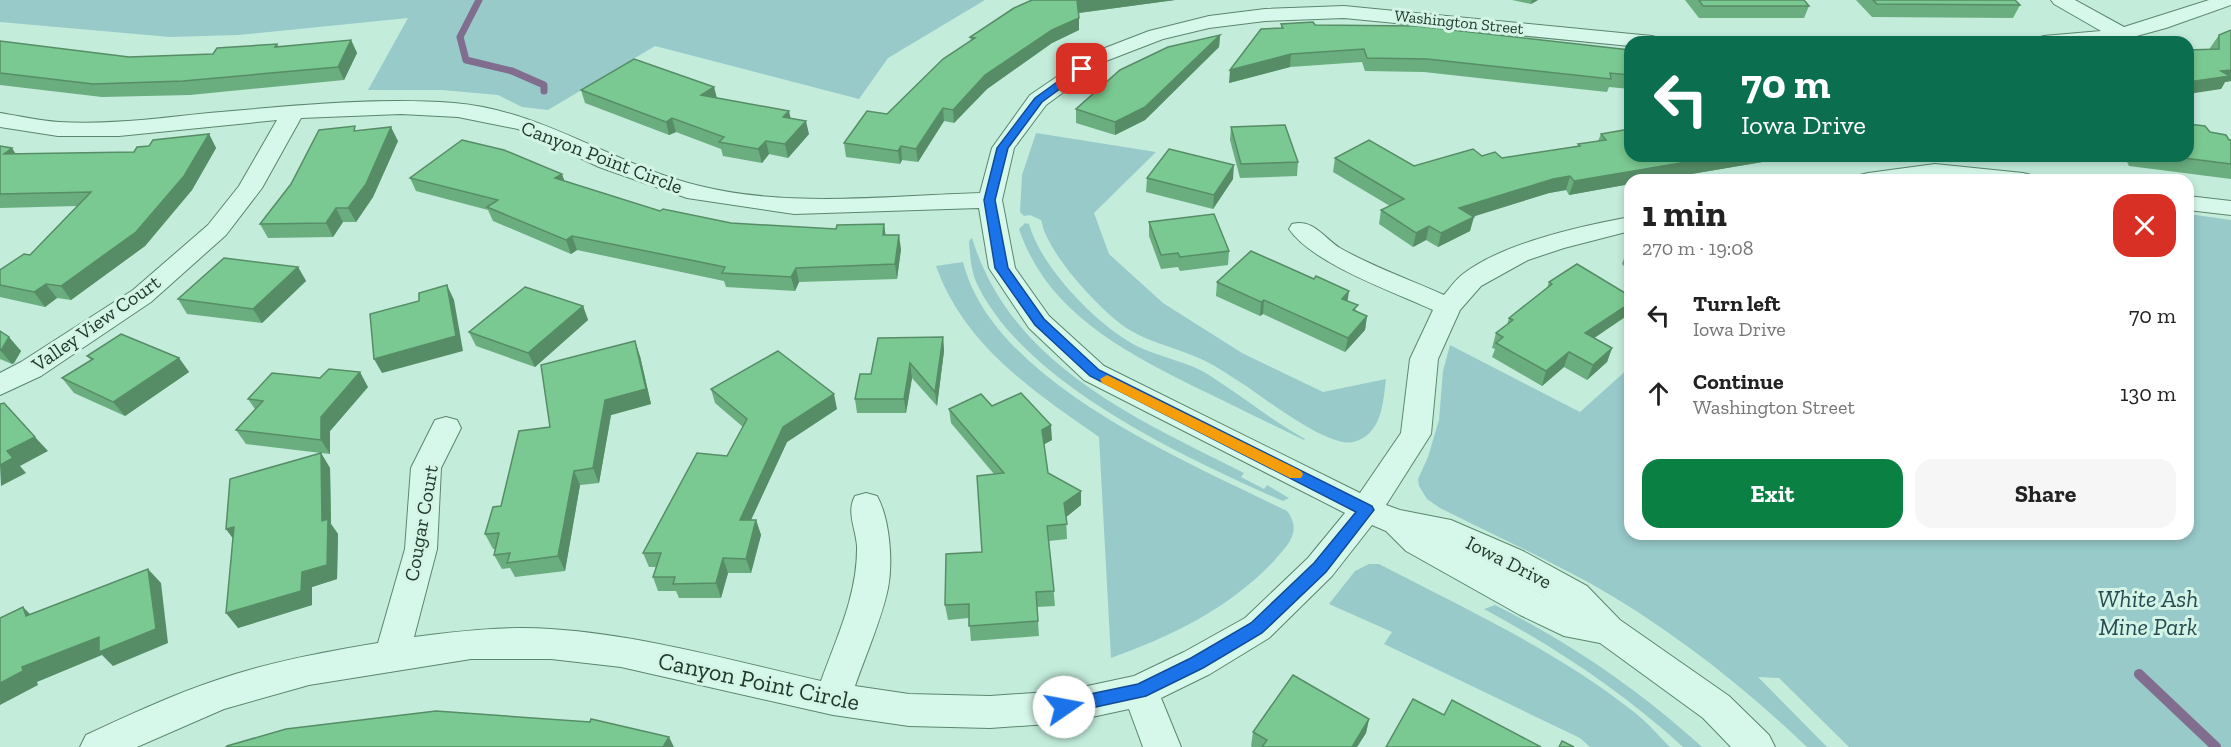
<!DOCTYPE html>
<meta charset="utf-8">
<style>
body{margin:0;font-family:"Zilla Slab",serif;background:#f6f6f6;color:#222;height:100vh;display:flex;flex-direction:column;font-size:22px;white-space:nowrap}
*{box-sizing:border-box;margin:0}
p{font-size:20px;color:#767676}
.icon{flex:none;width:33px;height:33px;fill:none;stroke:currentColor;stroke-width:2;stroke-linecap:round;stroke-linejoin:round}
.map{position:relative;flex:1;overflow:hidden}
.drawer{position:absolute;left:1624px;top:174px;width:570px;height:366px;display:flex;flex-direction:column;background:#fff;border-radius:18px;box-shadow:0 3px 9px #0003}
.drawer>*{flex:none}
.guide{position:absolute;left:1624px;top:36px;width:570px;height:126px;border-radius:18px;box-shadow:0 3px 9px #0003;background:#0b6e4f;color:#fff;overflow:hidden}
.pin{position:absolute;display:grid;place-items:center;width:51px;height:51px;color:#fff;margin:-26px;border-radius:12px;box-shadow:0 3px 9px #0006}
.me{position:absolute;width:66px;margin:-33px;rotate:78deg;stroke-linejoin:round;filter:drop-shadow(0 0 4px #0008)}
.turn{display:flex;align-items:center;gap:21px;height:126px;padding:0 18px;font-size:27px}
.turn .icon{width:78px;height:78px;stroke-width:2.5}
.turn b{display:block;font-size:42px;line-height:51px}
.round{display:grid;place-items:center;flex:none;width:63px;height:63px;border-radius:18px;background:#f6f6f6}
.head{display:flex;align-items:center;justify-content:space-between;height:102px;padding:0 18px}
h1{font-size:36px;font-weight:700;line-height:45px}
.primary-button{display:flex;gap:12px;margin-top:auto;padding:12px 18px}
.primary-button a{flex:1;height:69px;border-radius:18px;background:#0b8043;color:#fff;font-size:24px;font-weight:700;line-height:69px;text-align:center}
.primary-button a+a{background:#f6f6f6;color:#222}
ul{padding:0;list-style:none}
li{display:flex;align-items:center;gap:18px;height:78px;padding:0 18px}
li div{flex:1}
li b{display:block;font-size:22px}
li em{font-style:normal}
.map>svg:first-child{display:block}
</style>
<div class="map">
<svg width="2231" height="747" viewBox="0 0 2231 747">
<rect width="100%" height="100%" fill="#c3ecdb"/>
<g fill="#98caca">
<path d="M0,0H985L888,58L859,99L655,46L548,110L522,107L498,95L442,90H368L408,18L238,35L170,37L0,22Z"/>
<path d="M1036,133L1156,152L1094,213L1109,254L1163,303L1242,353L1323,392L1386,379C1383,403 1382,435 1353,442C1329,448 1267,400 1246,386C1232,377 1218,367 1203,360C1174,346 1142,342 1117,321C1092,300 1058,263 1045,233C1043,229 1043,225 1041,220L1030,215L1024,216L1020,212L1022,175Z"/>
<path d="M2189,214L2231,220V747H1849L1779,678L1758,677L1827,747H1807C1741,684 1668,627 1588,582C1540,556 1490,533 1440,508L1427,499L1419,486L1418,479L1428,457L1439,420L1443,371L1450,345L1580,412L1630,367V534H2188Z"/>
<path d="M1025,223L1029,224C1041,268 1100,329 1141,348C1163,358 1189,362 1209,375C1242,396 1271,420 1305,439L1304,440C1268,423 1233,405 1197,388C1123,351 1047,312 1019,229Z"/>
<path d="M972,238C1011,365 1135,418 1244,473L1241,477L1264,489L1267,485L1289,498L1283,501C1185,458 1027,385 978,286C971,272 970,256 969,241Z"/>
<path d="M963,262C993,382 1186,461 1287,511C1303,532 1287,546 1273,562C1228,609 1172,636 1111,658L1099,437C1034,392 964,345 936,266Z"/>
<path d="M1369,564H1379C1464,608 1559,652 1634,712C1647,722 1658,735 1670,747H1590L1580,738L1384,644L1392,632L1329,604L1355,571Z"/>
<path d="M1495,605C1572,644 1638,689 1702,747H1683C1622,691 1556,648 1484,609Z"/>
</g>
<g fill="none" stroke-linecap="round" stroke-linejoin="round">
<path stroke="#816d8d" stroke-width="7" d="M479,0L460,37L466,60L512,71L544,85V91"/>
<path stroke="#816d8d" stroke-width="10" d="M2139,674L2216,747"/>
<g stroke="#5b866d" stroke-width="2">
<g id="street">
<path d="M2051,0H2075L2124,27L2209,0H2231V5L2166,28L2122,40L2034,42L2037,38L2044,36L2101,31L2054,4Z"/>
<path d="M1344,6L1652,36L1659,38L1662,42H1630V46L1344,18L1265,21L1209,28L1163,39L1106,61L1046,105L1014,148L1002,200L1015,268L1049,316L1104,366L1360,493L1401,433L1410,359L1433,310C1394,292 1313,264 1289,229L1292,224C1313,218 1324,238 1340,248C1371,266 1411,280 1444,295C1450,288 1456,279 1463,274C1503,243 1581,226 1630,217V231L1564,248L1528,260L1481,286L1460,310L1438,359L1431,434L1386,505L1400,510L1451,520L1523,551L1587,586L1620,620L1729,696L1769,735L1775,747H1731L1703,718L1600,643L1564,636L1520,615L1406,551L1386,531L1372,525L1332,576L1269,638L1210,674L1161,698L1181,747H1143L1129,709L1064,723L990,728L909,726L833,715L621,667L551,659H471L309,685L224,709L137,747H80L86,735C129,715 172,695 217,680C269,662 324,652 378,643L405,549L411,468L435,420L446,417L457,420L461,428L441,468L437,549L414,637C460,631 505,626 551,629C642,635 733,661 821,681C837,637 858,593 857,546C856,529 846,512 855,496L866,493L877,496C890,519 893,563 888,588C882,618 865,657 855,686L909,694L990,696L1064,691L1134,676L1184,652L1245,618L1308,558L1345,513L1084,380L1029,328L989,268L979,208L794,214L687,198L599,167L518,129L458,117L401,114L301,118L262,188L226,235L151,302L41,376L0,395V373L21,362L133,290L208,225L239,186L277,120L119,136H58L0,127V113C20,116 40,121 59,122C110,125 160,118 209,113C291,106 373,97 454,103C543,110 615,166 700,186C789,208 889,196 980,193L992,148L1030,95L1092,53L1149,31L1209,16L1265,9ZM1483,562L1546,596L1544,595Z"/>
<path d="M1935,164L2023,173L2031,175L2035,180L1935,178L1856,180L1860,175L1868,173Z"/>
<path d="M2188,196L2231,201V215L2188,210Z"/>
</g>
</g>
<use href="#street" fill="#d6f8ea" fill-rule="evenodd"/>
</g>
<g fill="#6aad7e">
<path d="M1032,0H1175L1079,13V30L1052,43L987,89L954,123L944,121L918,162L902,160L900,164L846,157L844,143L887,114L971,41L970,37Z"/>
<path d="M1512,0H1538L1531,4Z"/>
<path d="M1685,0H1804L1809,6L1804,18H1699Z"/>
<path d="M1856,0H2015L2020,5L2013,18L1872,17Z"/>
<path d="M1281,24L1315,25L1630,50V89L1609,87L1607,92L1424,72L1365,71L1362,62L1290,67L1229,83L1281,28Z"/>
<path d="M2231,30V81L2225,82L2221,89L2210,48L2219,35Z"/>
<path d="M1220,35L1219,47L1145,120L1115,135L1076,123V109Z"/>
<path d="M351,40L357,53L344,80L190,95L102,97L0,85V41L129,57L213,54L277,44L279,47Z"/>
<path d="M714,87L717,98L790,118L809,134L788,158L769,154L762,163L723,156L721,149L676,132L669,135L585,103L581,90Z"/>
<path d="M1231,127L1298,162L1297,176L1240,178L1230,140Z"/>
<path d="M357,130L398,141L373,197L356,222H343L333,237L268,238L260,224Z"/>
<path d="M2210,132L2231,140V179L2129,166L2127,162L2087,156H2188Z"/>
<path d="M209,134L216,148L192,190L145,246L71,300L57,298L45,307L0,297V270L30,255L78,206L0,208V146L16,154L134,152L149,146Z"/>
<path d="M1601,134L1630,156H1797L1656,180H1630V184L1569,195L1566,190L1549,193L1473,216L1470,231L1438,247L1426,240L1413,247L1379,224L1381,210L1390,206L1333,172L1335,158L1414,166L1482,156L1502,158L1578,146V144L1598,141Z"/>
<path d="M410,178L565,181L660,211L731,223L886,235L901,249L897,279L799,282L795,291L726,287L724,281L577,250L571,254L493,221L488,210L416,191Z"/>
<path d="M1147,178L1233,179L1213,209L1146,192Z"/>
<path d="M1149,222L1229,251L1228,265L1180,271L1178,267L1161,269L1149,236Z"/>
<path d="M1630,249V272L1622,264L1627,250Z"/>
<path d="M298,267L306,281L262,323L187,314L178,299Z"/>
<path d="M1217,282L1348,301L1357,311L1367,316L1365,330L1345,352L1263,314L1260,316L1216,296Z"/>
<path d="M1549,282L1630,314L1594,338L1612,348L1607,362L1587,380L1564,367L1542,386L1492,357L1495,349L1492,348L1496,333L1507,325L1509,318L1547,288Z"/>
<path d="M583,306L588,320L535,367L476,346L469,332Z"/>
<path d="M0,331L21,351L14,363L12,364L0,359Z"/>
<path d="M943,337L944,351L937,406L912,378L906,413H857L855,399L871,374Z"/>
<path d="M87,356L179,358L189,372L125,416L74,393L62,378L91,360Z"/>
<path d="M640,356L651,404L611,415L599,483L580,485L565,571L515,577L510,568L502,569L494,555L495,549H493L485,534L501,506L550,427Z"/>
<path d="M368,387L330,431V454L321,453L330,468L331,524L338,534L337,579L312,587V605L238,628L233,538L226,529L321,453L246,444L236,430L255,409L248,399Z"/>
<path d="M711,389L837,409L787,442L751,520H756L761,535L751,573H728L721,598H679L676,591H658L653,577L656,567H649L643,553L727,456L743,427L715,403Z"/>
<path d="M992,406L1052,440L1044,444L1048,473L1081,505L1066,517L1067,539L1049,541L1055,606L1037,607L1039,636L971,641L969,618L948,620L945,605L982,552L994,474L951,423L949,409Z"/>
<path d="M1369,719L1366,733L1357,747H1252L1251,746L1253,732Z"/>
</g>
<g fill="#568d66">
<path d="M1077,0H1175L1078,13Z"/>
<path d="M1532,0H1538L1531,4Z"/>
<path d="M1079,18V30L1052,43L987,89L954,123L953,110L985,75L1052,30Z"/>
<path d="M1220,35L1219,47L1145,120L1115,135V122Z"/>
<path d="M351,40L357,53L344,80L338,67Z"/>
<path d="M1291,54L1290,67L1229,83L1230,70Z"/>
<path d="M2231,70V81L2225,82L2221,89L2188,94V82L2221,71Z"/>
<path d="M714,87L717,100L701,95Z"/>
<path d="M943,108L944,121L918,162L916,149Z"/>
<path d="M789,111L792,124L783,117Z"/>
<path d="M672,118L676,132L669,135L666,122Z"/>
<path d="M806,121L809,134L788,158L785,144Z"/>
<path d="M391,127L398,141L373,197L356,222L348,208Z"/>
<path d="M209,134L216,148L192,190L145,246L71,300L61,286Z"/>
<path d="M766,141L769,154L762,163L758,149Z"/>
<path d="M901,146L902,160L900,164L898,151Z"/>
<path d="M12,148L21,162L4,154Z"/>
<path d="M1722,156H1797L1656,180H1630V184L1569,195L1574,181Z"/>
<path d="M1234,165L1233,179L1213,209L1214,195Z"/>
<path d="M562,174L567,188L555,178Z"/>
<path d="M1570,176L1566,190L1549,193L1456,222L1459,208L1553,179Z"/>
<path d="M336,208L343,222L333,237L326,223Z"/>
<path d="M1474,217L1470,231L1438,247L1441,233Z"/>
<path d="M884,224L886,238L883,235Z"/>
<path d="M1429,226L1426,240L1413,247L1416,233Z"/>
<path d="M899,235L901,249L897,279L895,264Z"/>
<path d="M572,236L577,250L571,254L566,240Z"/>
<path d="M298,267L306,281L262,323L253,309Z"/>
<path d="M796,268L799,282L795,291L791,277Z"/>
<path d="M46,284L57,298L45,307L34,292Z"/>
<path d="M447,285L454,300L463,351L382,373L374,359Z"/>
<path d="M1349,291L1347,305L1342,299Z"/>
<path d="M1264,300L1263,314L1260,316L1261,302Z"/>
<path d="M1630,303V313L1580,348L1585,333Z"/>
<path d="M583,306L588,320L535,367L528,353Z"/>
<path d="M1367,316L1365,330L1345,352L1348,338Z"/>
<path d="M9,337L21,351L14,363L12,364L0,350Z"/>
<path d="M943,337L944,351L937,406L935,392Z"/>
<path d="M635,341L640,356L651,404L611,415L599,483L593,468L605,400Z"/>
<path d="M1612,348L1607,362L1587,380L1593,365Z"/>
<path d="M1569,352L1564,367L1542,386L1546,371Z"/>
<path d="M179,358L189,372L125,416L113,402Z"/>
<path d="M910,363L912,378L906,413L904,399Z"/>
<path d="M360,372L368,387L330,431V454L321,440V417Z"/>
<path d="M834,394L837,409L787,442L744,535L740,520L783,427Z"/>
<path d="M1051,425L1052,440L1043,445L1042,430Z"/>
<path d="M35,437L48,451L20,466L26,473L1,486L0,465L7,451Z"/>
<path d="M321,453L330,468L331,524L338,534L337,579L312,587V605L238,628L226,613L302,572L322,521Z"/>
<path d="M574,471L580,485L565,571L558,556Z"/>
<path d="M1081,491V505L1065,518L1064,503Z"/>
<path d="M756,520L761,535L751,573L746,559Z"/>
<path d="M234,527L237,544L226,529Z"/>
<path d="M723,558L728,573L721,598L716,583Z"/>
<path d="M148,569L161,583L168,643L113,666L102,655L37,682L38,685L0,705V683L22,667Z"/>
<path d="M23,607L37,621L26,616Z"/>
<path d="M1369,719L1366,733L1357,747H1352Z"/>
<path d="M669,737L674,747H663Z"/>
</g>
<g fill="#7bc992" stroke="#568d66" stroke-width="1.5">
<path d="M1032,0H1080H1077L1079,18L1052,30L985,75L953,110L943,108L916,149L901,146L898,151L844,143L867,111L887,114L943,59L975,38L970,37L1014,8Z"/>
<path d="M1699,0H1804L1809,6H1703Z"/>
<path d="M1873,0H2015L2020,5L1877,4Z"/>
<path d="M1313,22L1315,25L1416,26L1630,50V75L1610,73L1611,79L1427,59L1367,58L1364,49L1291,54L1230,70L1261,29L1283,28L1281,24Z"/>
<path d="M2231,30V70L2221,71L2230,76L2188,82V50L2219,49V35Z"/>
<path d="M1220,35L1145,107L1115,122L1076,109L1120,70L1168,47Z"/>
<path d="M351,40L338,67L183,81L93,84L0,73V41L129,57L213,54L217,48L277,44L275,47Z"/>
<path d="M634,59L714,87L701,95L789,111L783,117L806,121L785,144L766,141L758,149L719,142L724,137L672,118L666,122L581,90Z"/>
<path d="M2188,124L2205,126L2210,132L2226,135L2229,140H2231V164L2168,156H2188Z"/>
<path d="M1285,125L1298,162L1241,164L1231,127Z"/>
<path d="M355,126L354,131L391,127L366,184L348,208H336L326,223L260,224L291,184L319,130Z"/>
<path d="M1630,129V156H1722L1574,181L1570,176L1553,179L1459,208L1474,217L1441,233L1429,226L1416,233L1381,210L1404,199L1335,158L1369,140L1414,166L1473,149L1482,156L1495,152L1502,158L1580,146L1578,144L1606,140L1601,134Z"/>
<path d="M209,134L184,176L136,232L61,286L46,284L34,292L0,285V270L24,254L30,255L91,192L0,194V146L12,148L4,154L134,152L137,147L149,146L153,140Z"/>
<path d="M462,140L504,150L562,174L555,178L660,211L663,209L731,223L836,229L837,225L884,224L883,235H899L895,264L796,268L791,277L722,273L725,267L572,236L566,240L487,207L498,200L410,178Z"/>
<path d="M1169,149L1234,165L1214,195L1147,178Z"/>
<path d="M1214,214L1229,251L1180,257L1178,253L1161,255L1149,222Z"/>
<path d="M1251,251L1314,279L1316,276L1349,291L1342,299L1358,305L1353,310L1367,316L1348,338L1264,300L1261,302L1217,282Z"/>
<path d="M224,258L298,267L253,309L178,299Z"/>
<path d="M1577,264L1630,296V303L1585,333L1612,348L1593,365L1569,352L1546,371L1496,343L1503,337L1496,333L1513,320L1509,318L1552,284L1549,282Z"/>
<path d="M447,285L456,336L374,359L370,314L419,301V293Z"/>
<path d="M525,287L583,306L528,353L469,332Z"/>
<path d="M0,331L9,337L2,349L0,350Z"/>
<path d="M121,334L179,358L113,402L62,378L93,359L87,356Z"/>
<path d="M943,337L935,392L910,363L904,399H855L860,374H871L878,338Z"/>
<path d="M635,341L646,389L605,400L593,468L574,471L558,556L507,563L510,553L494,555L499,533L485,534L493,507L501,506L519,431L550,427L541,365Z"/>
<path d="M778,351L834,394L783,427L740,520H756L746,559L723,558L716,583L673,584L675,577H653L661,553H643L697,453L727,456L747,419L711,389Z"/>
<path d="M329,369L360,372L321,417V440L236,430L263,401L248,399L272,373L320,378Z"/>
<path d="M1021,393L1051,425L1042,430L1048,473L1081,491L1064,503L1067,524L1047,526L1054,591L1036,592L1038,621L969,626V604L945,605L946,554L982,552L977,476L1004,473L949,409L981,394L992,406Z"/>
<path d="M4,403L35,437L7,451L13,458L0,465V404Z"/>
<path d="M321,453L322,521L328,519L327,565L302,572L301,591L226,613L234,527L226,529L230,479Z"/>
<path d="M148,569L156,629L99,652V637L22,667L23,671L0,683V618L23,607L26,616Z"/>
<path d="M1293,675L1369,719L1352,747H1262L1267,740L1253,732Z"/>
<path d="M1413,699L1444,715L1452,700L1541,747H1386Z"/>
<path d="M436,711L590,722L591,719L669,737L663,747H226L227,746L286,729Z"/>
<path d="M1562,741L1574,747H1559Z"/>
</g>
<path fill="#1a73e8" stroke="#114b97" stroke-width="1.5" d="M1078,67L1087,69L1042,102L1008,148L995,200L1008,268L1044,319L1099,370L1372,506L1374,510L1326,572L1262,633L1203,668L1146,696L1064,714L1057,712L1055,707L1057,701L1138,684L1191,658L1251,623L1314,563L1356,512L1090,376L1035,325L995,268L984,200L997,148L1035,98Z"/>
<path fill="#f59e0b" d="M1107,375L1301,471L1303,474L1301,478H1290L1102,383L1100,379Z"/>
<g text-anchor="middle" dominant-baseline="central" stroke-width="6" stroke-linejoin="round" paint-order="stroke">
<g font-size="16" fill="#1e3727" stroke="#d3f4e7">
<text transform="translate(1459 22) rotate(6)">Washington Street</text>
</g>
<g font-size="20" fill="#1e3727" stroke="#d3f4e7">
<text transform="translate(602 157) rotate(21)">Canyon Point Circle</text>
<text transform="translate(96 323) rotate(-35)">Valley View Court</text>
<text transform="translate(421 523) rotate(-80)">Cougar Court</text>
<text transform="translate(1509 562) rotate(27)">Iowa Drive</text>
</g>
<g font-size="24" font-style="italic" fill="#264c52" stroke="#d3f4e7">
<text x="2148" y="598">White Ash<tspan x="2148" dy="28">Mine Park</tspan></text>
</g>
<g font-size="24" fill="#1e3727" stroke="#d3f4e7">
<text transform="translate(759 681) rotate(12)">Canyon Point Circle</text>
</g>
</g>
</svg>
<div class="pin" style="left:1082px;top:69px;background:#d93025"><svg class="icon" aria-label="arrive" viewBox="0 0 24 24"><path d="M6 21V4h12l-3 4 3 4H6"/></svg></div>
<svg class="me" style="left:1064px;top:707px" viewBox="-20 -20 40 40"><circle r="19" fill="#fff"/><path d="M0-13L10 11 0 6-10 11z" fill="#1a73e8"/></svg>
<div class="guide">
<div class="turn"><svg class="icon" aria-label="left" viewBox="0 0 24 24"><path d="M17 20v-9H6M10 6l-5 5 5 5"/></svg><div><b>70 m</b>Iowa Drive</div></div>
</div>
<section class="drawer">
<div class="head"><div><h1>1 min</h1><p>270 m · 19:08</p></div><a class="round" style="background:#d93025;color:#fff"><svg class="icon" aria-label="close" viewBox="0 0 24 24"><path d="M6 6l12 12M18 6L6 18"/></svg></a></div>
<ul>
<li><svg class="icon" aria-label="left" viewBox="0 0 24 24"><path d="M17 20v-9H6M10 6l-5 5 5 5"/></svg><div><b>Turn left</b><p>Iowa Drive</p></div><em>70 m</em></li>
<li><svg class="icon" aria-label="ahead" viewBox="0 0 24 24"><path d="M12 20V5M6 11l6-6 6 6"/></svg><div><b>Continue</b><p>Washington Street</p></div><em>130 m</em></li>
</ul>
<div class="primary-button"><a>Exit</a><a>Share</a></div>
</section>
</div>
